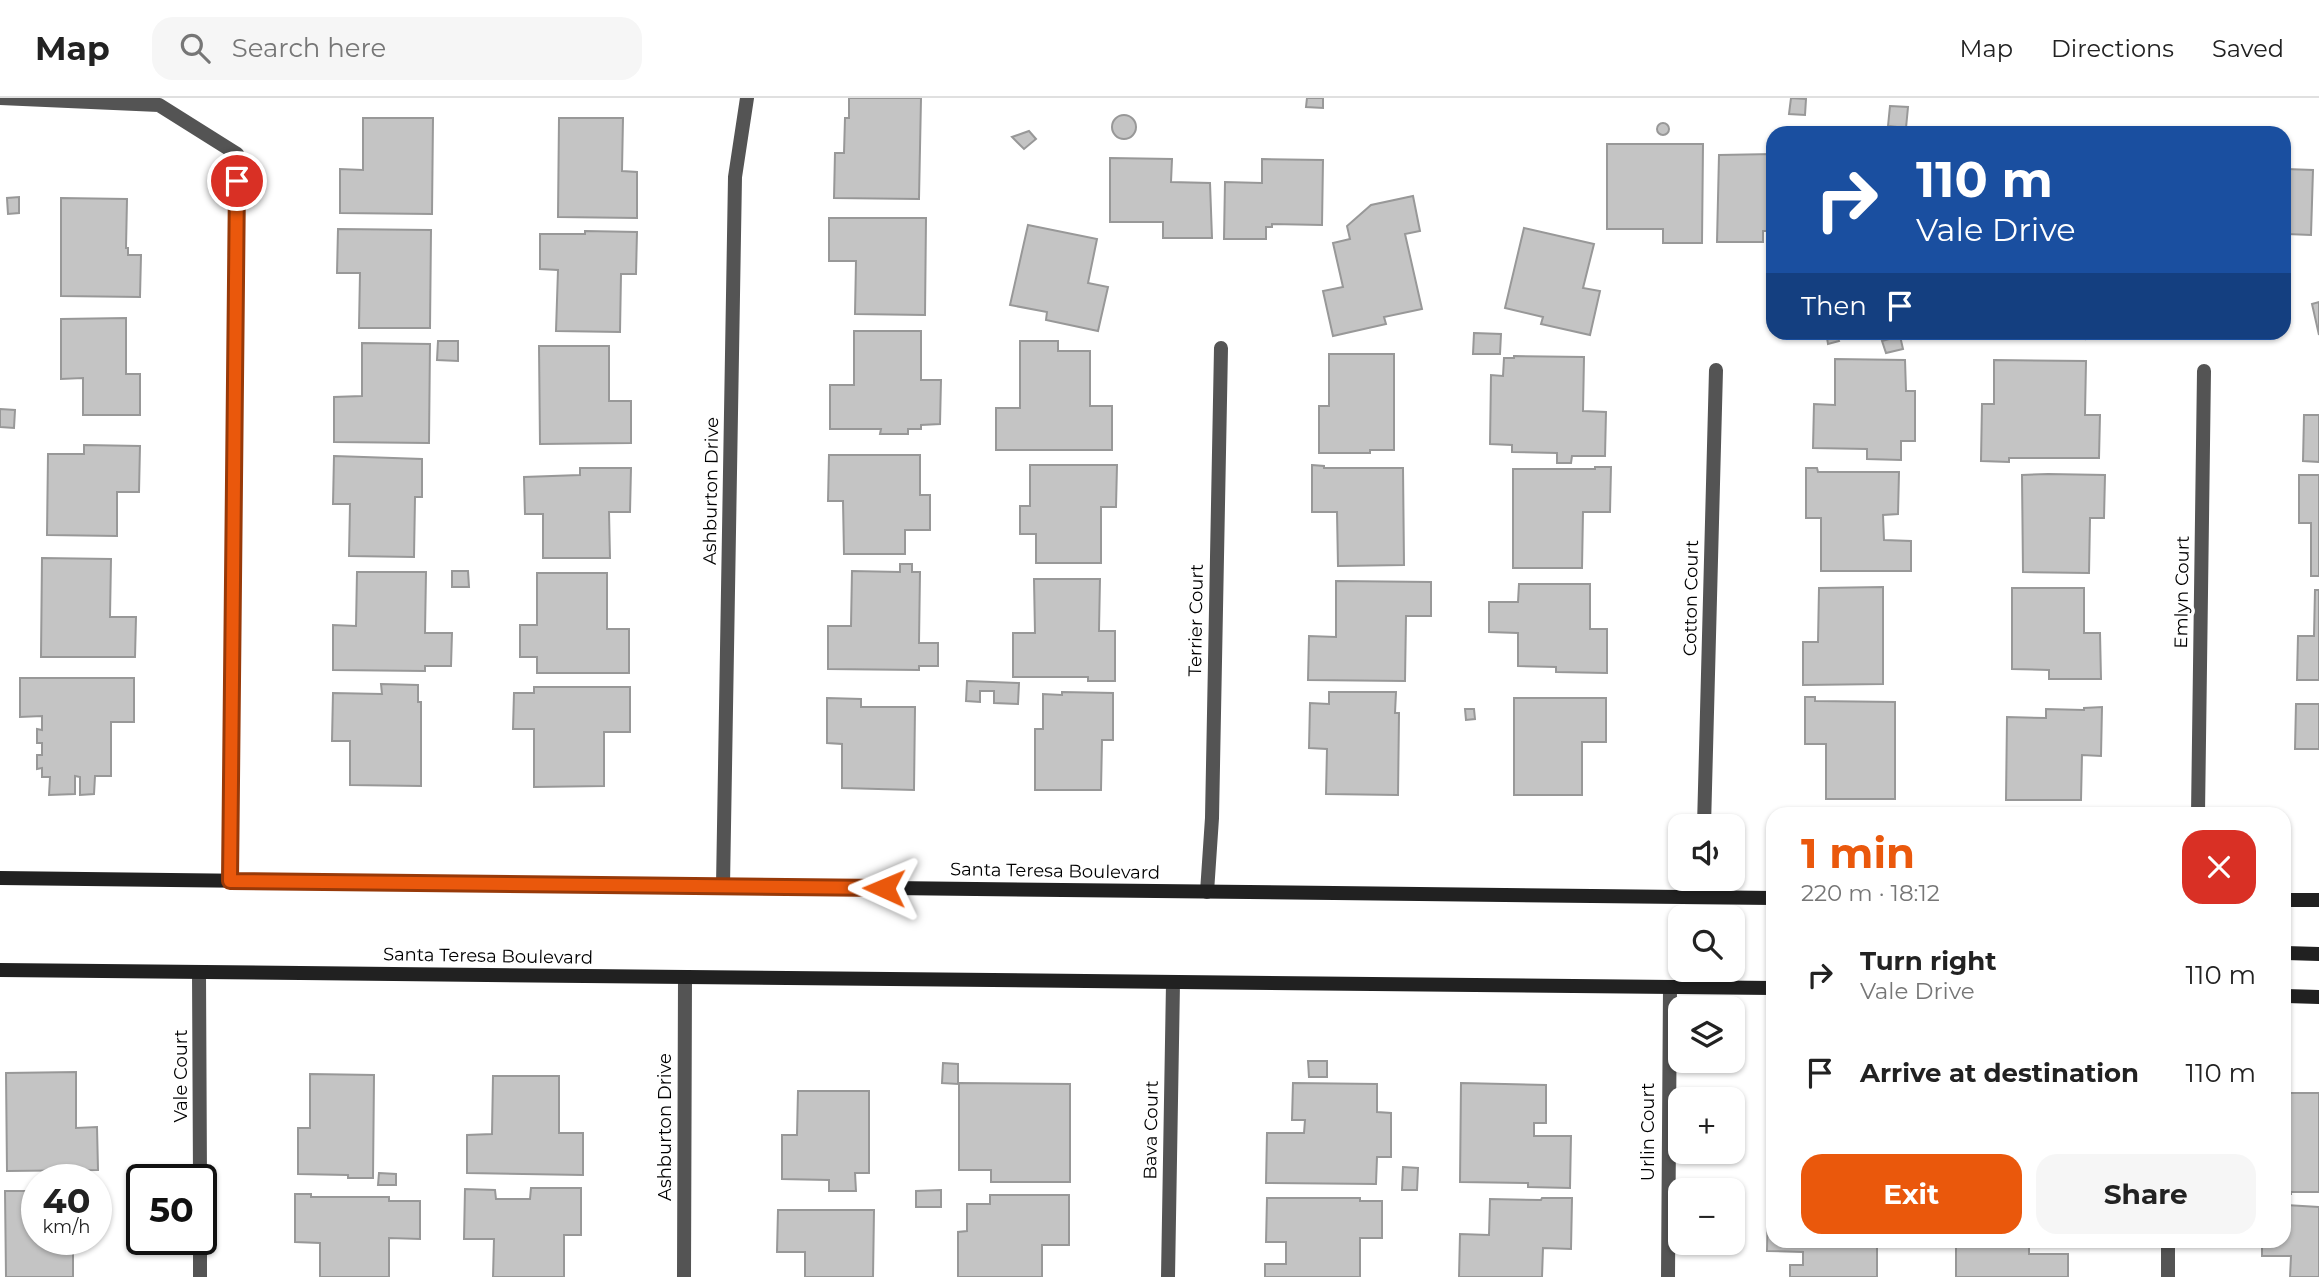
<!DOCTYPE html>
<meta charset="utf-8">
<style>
body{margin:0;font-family:Montserrat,sans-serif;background:#f6f6f6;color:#222;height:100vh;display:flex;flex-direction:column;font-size:26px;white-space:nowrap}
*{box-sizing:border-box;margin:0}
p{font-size:23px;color:#767676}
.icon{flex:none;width:38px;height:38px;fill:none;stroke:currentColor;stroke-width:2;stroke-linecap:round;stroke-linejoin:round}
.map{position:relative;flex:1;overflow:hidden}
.panel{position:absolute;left:1766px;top:709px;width:525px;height:441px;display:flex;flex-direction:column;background:#fff;border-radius:21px;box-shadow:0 2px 5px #0004}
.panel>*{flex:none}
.hud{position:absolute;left:1766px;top:28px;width:525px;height:214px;border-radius:21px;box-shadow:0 2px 5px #0004;background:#1a4fa0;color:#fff;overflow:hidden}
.buttons{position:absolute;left:1668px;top:716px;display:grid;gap:14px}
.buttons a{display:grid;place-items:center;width:77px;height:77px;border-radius:14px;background:#fff;box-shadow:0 2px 5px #0004;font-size:35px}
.speed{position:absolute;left:21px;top:1066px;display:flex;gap:14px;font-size:35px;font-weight:700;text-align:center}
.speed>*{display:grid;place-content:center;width:91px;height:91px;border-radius:50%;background:#fff;box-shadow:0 2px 5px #0004;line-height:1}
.speed small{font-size:18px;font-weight:400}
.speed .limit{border:4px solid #111;border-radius:10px;background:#fff;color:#111}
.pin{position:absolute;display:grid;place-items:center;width:60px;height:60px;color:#fff;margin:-30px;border:4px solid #fff;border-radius:50%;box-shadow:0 2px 7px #0007}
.me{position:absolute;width:77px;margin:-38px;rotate:271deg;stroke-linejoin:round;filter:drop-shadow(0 0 5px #0008)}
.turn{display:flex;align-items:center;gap:24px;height:147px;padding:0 35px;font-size:32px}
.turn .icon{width:91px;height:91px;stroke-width:2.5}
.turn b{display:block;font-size:49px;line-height:60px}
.then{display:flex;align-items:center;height:66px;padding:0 35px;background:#0003;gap:14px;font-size:26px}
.round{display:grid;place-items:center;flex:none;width:74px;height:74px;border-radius:21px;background:#f6f6f6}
.head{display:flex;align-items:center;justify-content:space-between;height:119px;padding:0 35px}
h1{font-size:42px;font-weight:700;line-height:52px;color:#ea580c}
.primary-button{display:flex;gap:14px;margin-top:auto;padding:14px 35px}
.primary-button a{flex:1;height:80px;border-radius:21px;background:#ea580c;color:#fff;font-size:28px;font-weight:700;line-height:80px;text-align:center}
.primary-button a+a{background:#f6f6f6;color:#222}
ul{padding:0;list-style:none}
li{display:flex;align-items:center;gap:21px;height:98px;padding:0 35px}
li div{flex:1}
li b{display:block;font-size:26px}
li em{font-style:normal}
header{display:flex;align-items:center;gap:42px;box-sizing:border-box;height:98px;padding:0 35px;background:#fff;border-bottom:2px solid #e0e0e0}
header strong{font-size:33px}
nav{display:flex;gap:38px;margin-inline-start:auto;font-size:24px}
.search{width:490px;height:63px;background:#f6f6f6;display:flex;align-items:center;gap:18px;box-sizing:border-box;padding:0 24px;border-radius:21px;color:#767676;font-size:26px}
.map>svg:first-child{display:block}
</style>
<header>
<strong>Map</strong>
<div class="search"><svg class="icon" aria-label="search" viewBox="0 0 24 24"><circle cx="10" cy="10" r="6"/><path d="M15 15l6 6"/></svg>Search here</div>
<nav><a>Map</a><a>Directions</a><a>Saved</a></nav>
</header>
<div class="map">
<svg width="2319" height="1179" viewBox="0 0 2319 1179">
<rect width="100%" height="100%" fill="#fff"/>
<g fill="#c4c4c4" stroke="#989898" stroke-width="2">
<path d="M849,0H921L919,101L834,100L835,55H844L845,20H849Z"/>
<path d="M1307,0H1323V10L1306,9Z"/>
<path d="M1791,0L1806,1L1805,17L1789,16Z"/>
<path d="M1890,8L1908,9L1906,30L1888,28Z"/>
<circle cx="1124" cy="29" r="12"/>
<path d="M363,20H433L432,116L340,115V71L363,72Z"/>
<path d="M559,20H623L622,73L637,74V120L558,119Z"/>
<circle cx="1663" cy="31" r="6"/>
<path d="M1029,33L1036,41L1024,51L1012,39Z"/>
<path d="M1607,46H1703L1702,145H1663V131H1607Z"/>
<path d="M1773,56V133H1763V144H1717L1719,57Z"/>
<path d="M1110,60L1172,61L1171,84L1210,85L1212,140H1163V124H1110Z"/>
<path d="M1262,61L1323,62L1322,127L1272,126V129H1266V141H1224L1225,84L1262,85Z"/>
<path d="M2284,71L2313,72L2311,137L2284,136Z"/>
<path d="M1413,98L1420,133L1405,136L1422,211L1384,219L1386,226L1333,238L1323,193L1343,189L1333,145L1350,141L1347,128L1371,107Z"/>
<path d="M19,99V115L8,116L7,100Z"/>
<path d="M61,100L127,101L126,150H128V157H141L140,199L61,198Z"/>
<path d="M829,120H926L925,217L855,216L856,163H829Z"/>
<path d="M1028,127L1097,141L1088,185L1108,189L1098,233L1046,222L1047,214L1010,207Z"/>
<path d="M1524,130L1594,146L1583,190L1600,193L1590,237L1541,226L1543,219L1505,210Z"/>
<path d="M338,131L431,132L430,230H359L360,175H337Z"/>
<path d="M585,133L637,134L636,176H621L620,234L556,233L558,172L540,171V136H585Z"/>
<path d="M2319,204V237L2312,206Z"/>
<path d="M126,220V276H140V317H83V280L61,281V221Z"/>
<path d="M854,233H921V282H941L940,326L921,327V331H908V336H880L881,331H830V287H854Z"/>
<path d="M1826,234H1864L1838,240L1839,243L1828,246Z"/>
<path d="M2053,234H2086L2085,241Z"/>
<path d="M1474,235L1501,236L1500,256H1473Z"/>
<path d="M1900,238L1903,251L1886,255L1882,243Z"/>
<path d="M438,243H458V263L437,262Z"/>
<path d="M1020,243H1058V253H1090V308H1112V352H996V310H1020Z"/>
<path d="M362,245L430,246L429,345L334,344V299L362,298Z"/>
<path d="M539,248H609V303H631V345L540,346Z"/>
<path d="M1329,256H1394V352H1370V355H1319V308H1329Z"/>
<path d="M1514,258L1584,259L1583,313L1606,314L1605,358H1572L1571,365H1557V355L1512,354V347L1490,346L1491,277L1503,278L1504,260H1514Z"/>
<path d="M1835,261L1905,262L1906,293H1915V343H1901V362L1867,361V351L1813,350L1814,306L1835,307Z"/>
<path d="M1994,262L2086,263L2085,317H2100L2099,360H2009V364L1981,363L1982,306H1994Z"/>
<path d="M0,311L15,312L14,330L0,329Z"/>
<path d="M2304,317H2319V364L2303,363Z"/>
<path d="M84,347L140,348L139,394H117V438L47,437L48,356H84Z"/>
<path d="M829,357H920V397H930V432H905V456H844L843,403H828Z"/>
<path d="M334,358L422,361V399H415L414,459L349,458L350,406H333Z"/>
<path d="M1030,367H1117L1116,409H1101V465H1036V436H1020V408H1030Z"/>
<path d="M1312,367L1324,368V370H1403L1404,467L1338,468L1337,414H1312Z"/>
<path d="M1595,369H1611L1610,414H1583L1582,470H1513V371H1595Z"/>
<path d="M580,370H631L630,414H609L610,460H543V416H525L524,379L580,377Z"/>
<path d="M1806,370H1817L1818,374H1899L1898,416L1883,417L1884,442L1911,443V473H1821V420H1806Z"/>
<path d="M2048,376L2105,377L2104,420H2090L2089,475L2023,474L2022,377Z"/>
<path d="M2299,377H2319V478H2311V425H2299Z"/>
<path d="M42,460L111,461L110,519H136L135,559H41Z"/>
<path d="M900,466H912V474H920L919,545H938V568H919V572L828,571V528H851L852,473L900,474Z"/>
<path d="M452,473H468L469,489H452Z"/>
<path d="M357,474H426L425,535H452L451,568H425V573L333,572V527L356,528Z"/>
<path d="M537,475H607V531H629V575H537V559H520V527H537Z"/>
<path d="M1034,481H1100L1099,533H1115V583H1088V579H1013V535H1035Z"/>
<path d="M1336,483L1431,484V518H1406L1405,583L1308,582L1309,538L1336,539Z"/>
<path d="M1519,486H1590V531H1607V575L1556,574V569L1518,568V535L1489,534V504H1518Z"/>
<path d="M1883,489V586L1803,587V544H1818L1819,490Z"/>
<path d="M2012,490H2084V535H2100L2101,581H2049V572L2012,571Z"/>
<path d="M2315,492H2319V582H2297L2298,538H2314Z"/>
<path d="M20,580H134V624H111V678H95L94,696L80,697V679L75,678V696L49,697L50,679H42V670L37,671V657H42V645H37V631L42,632V618L20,619Z"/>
<path d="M967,583L1019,585L1018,606L994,605V593H980V604L966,603Z"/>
<path d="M381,586L418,587V604H421V688L350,687V643H332L333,595L382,596Z"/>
<path d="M534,589H630V634H604V688L534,689V631H513L514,595H534Z"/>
<path d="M1062,594L1113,595V642H1102L1101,692H1035V631H1043V596L1062,597Z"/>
<path d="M1329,594H1396L1395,615H1399L1398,697L1326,696L1327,651L1309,650L1310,605L1329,606Z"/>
<path d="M1805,599H1815V603L1895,604V701H1826V646H1805Z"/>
<path d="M827,600L861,601V609H915L914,692L842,690V646L827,645Z"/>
<path d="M1514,600H1606V644H1582V697H1514Z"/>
<path d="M2296,606H2319V651H2295Z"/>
<path d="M2102,609L2101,658L2082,657L2081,702H2006L2007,619L2046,620V611L2084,612V610Z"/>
<path d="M1465,611H1474L1475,621L1466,622Z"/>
<path d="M1308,963H1327V979H1309Z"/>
<path d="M943,965L958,966V986L942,985Z"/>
<path d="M76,974V1030L97,1029L98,1072L7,1073L6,975Z"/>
<path d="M310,976L374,977L373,1080H348V1077L298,1076V1030H310Z"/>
<path d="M493,978H559V1035H583V1077L467,1075V1037L492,1036Z"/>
<path d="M959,985L1070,986V1084H991V1072H959Z"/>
<path d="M1293,985L1377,986V1014L1391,1015V1059H1377L1376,1086L1266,1085L1267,1035H1304L1305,1022H1292Z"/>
<path d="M1461,985L1546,987V1025H1534V1038H1571L1570,1090L1528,1089V1085L1460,1084Z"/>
<path d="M798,993H869V1075H855L856,1093H829V1082L782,1081V1037H797Z"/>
<path d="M2288,995H2319V1094H2291V1096H2284V1045H2287Z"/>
<rect x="1767" y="1041" width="6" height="50"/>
<path d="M1403,1069L1418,1070L1417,1092H1402Z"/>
<path d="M379,1075L396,1076V1087H378Z"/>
<path d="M531,1090H581V1137H564V1179H493L494,1141H464L465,1091L495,1092L496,1101H530Z"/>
<path d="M941,1092V1109H916V1093Z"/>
<path d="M5,1093H37V1141H73V1179H6Z"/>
<path d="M295,1096H311V1099H389V1103H420V1141L389,1140V1179H320V1145L295,1144Z"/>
<path d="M990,1097H1069V1147H1042V1179H958V1134L967,1133V1106H990Z"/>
<path d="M1267,1100H1360V1103H1382V1140H1360V1179H1265V1166H1286V1144H1266Z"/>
<path d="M1542,1100H1572L1571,1151L1543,1150L1542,1179H1459L1460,1136L1489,1137L1490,1101L1541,1102Z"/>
<path d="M1768,1101H1773V1143H1877V1179H1790V1167H1803V1154L1767,1153Z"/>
<path d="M2284,1107L2319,1109V1179H2290L2291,1158H2262V1143H2284Z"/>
<path d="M778,1112H874L873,1179H805V1154H777Z"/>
<path d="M1956,1143H2044H2029V1156H2068V1179H1956Z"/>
</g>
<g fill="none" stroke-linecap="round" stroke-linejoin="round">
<g stroke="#545454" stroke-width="14">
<path d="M0,0L159,7L237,56L230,783"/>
<path d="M2198,716L2204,273"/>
<path d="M1704,728L1716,272"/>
<path d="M723,788L735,79L747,0"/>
<path d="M1207,794L1212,720L1221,250"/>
<path d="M1702,799L1703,780"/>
<path d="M199,874L200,1082"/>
<path d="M200,1141V1179"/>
<path d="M2168,1143V1179"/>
<path d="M684,1179L685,879"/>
<path d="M1168,1179L1173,885"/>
<path d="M1668,1179L1670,889"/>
</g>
<g stroke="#212121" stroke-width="14">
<path d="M0,780L1773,800"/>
<path d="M2284,802H2319"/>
<path d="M2284,855L2319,856"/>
<path d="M0,872L1773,890"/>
<path d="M2284,898L2319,899"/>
</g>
</g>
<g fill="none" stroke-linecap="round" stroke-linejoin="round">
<g stroke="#983908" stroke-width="18">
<path id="route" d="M237,83L230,783L884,790"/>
</g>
<use href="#route" stroke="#ea580c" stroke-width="12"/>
</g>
<g text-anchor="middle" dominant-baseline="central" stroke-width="7" stroke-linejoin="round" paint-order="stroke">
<g font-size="18" fill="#000" stroke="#fff">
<text transform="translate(711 393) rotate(-89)">Ashburton Drive</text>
<text transform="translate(2182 494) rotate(-89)">Emlyn Court</text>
<text transform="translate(1691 500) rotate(-89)">Cotton Court</text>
<text transform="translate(1196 522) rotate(-89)">Terrier Court</text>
<text transform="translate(1055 773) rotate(1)">Santa Teresa Boulevard</text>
<text transform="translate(488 858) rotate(1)">Santa Teresa Boulevard</text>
<text transform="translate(181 978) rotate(-90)">Vale Court</text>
<text transform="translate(665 1029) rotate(-90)">Ashburton Drive</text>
<text transform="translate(1151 1032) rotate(-89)">Bava Court</text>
<text transform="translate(1648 1034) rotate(-90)">Urlin Court</text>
</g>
</g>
</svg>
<div class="buttons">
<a><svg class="icon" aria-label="sound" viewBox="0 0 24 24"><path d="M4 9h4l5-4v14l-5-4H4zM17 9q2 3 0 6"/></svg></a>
<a><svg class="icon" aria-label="search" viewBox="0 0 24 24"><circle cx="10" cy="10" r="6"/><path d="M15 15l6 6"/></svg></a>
<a><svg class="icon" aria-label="layers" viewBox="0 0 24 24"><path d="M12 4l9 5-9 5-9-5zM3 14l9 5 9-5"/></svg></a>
<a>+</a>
<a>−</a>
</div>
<div class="speed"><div>40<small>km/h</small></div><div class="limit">50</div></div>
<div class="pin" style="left:237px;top:83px;background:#d93025"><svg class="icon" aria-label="arrive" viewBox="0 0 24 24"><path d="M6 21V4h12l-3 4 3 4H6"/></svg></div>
<svg class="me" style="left:884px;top:790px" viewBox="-20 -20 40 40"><path d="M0-17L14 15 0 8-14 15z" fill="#ea580c" stroke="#fff" stroke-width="4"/></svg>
<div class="hud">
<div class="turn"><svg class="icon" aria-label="right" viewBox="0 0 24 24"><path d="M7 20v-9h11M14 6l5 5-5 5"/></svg><div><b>110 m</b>Vale Drive</div></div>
<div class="then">Then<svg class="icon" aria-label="arrive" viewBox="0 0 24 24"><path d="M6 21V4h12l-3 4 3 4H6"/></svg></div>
</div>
<section class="panel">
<div class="head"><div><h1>1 min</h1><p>220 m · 18:12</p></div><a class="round" style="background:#d93025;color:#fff"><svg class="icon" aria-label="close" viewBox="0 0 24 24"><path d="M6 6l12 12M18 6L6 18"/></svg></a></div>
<ul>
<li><svg class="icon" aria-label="right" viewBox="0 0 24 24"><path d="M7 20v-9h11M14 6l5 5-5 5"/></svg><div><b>Turn right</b><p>Vale Drive</p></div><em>110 m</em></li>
<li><svg class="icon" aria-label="arrive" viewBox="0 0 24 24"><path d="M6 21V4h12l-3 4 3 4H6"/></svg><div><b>Arrive at destination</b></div><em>110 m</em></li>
</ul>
<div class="primary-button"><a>Exit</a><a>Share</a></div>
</section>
</div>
